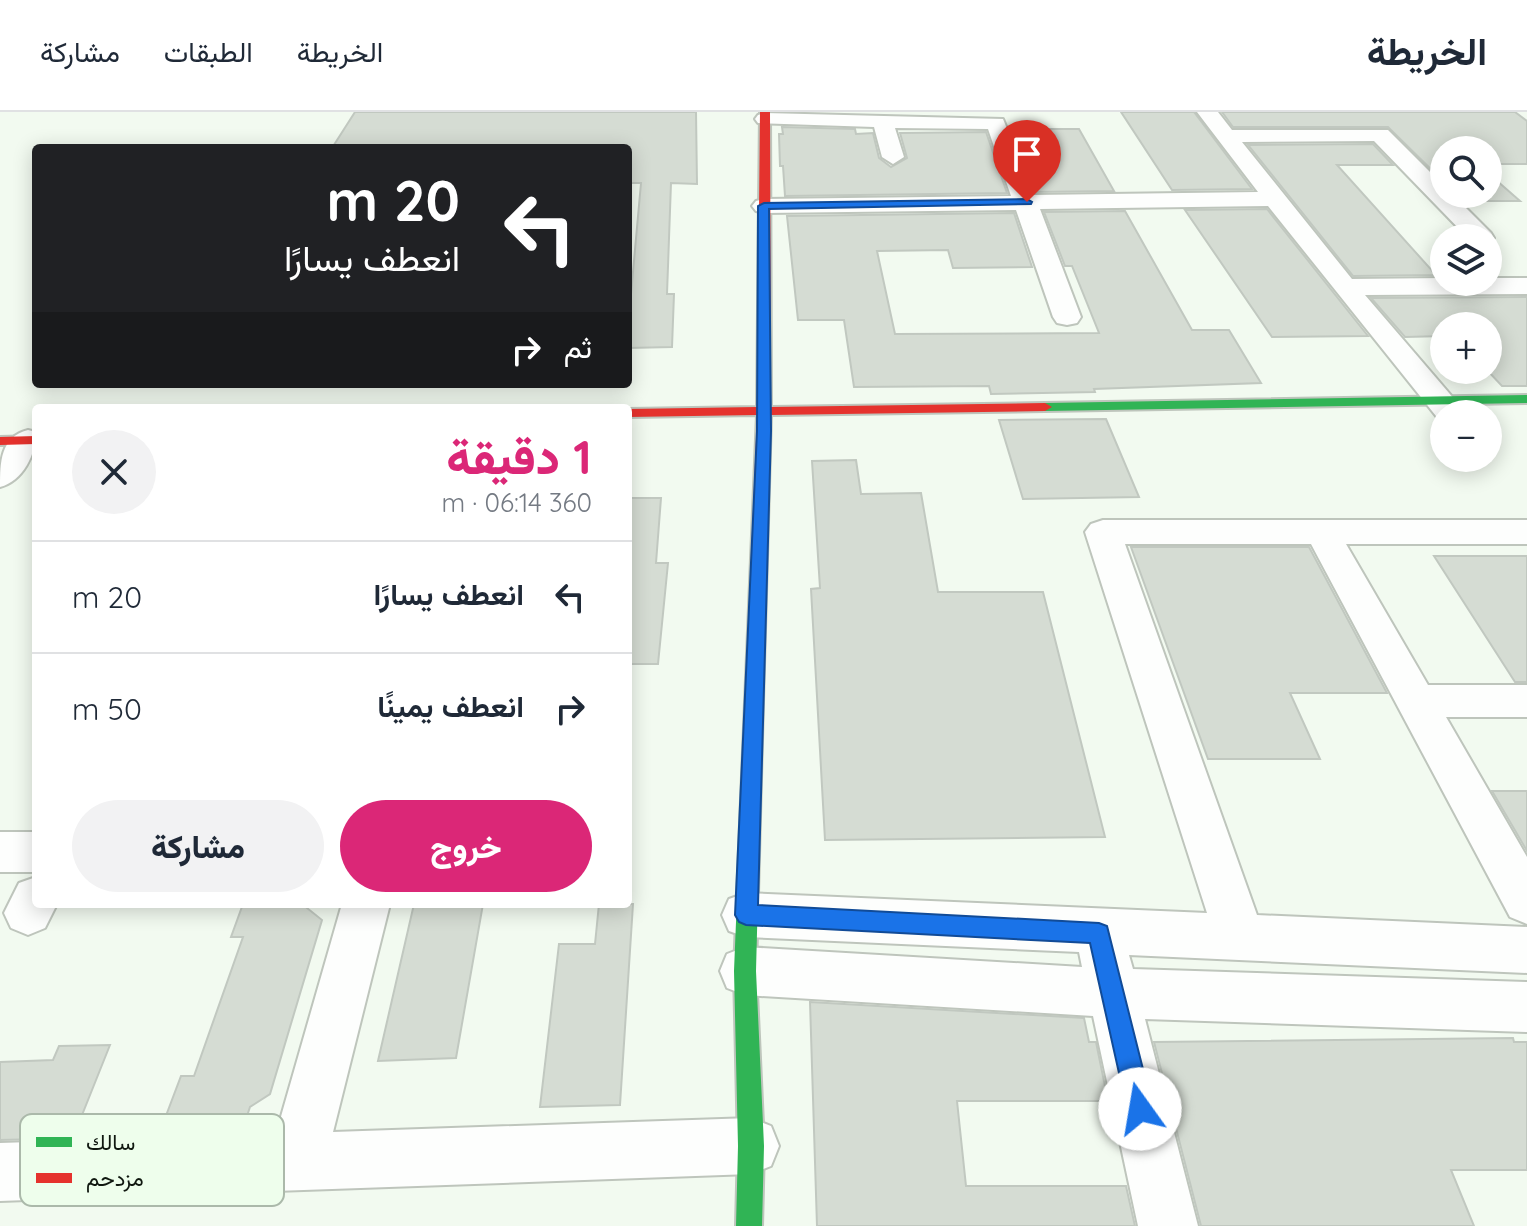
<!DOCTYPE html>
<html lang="ar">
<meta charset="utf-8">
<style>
body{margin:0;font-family:Quicksand,Vazirmatn,sans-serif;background:#f2f2f3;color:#1f2937;direction:rtl;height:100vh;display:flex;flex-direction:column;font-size:30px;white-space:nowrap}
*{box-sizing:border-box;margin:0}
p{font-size:26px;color:#747a83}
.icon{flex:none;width:44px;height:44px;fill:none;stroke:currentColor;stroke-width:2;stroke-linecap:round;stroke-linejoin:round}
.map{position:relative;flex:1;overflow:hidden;direction:ltr}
.sheet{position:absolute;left:32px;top:292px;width:600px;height:504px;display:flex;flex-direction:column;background:#fff;border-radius:8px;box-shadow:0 4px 20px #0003;direction:rtl}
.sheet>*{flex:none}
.top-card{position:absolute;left:32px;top:32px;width:600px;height:244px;border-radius:8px;box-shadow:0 4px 20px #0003;direction:rtl;background:#202124;color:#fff;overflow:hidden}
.fabs{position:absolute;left:1430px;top:24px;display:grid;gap:16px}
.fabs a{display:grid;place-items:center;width:72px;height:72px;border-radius:50%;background:#fff;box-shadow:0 4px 20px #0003;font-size:40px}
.pin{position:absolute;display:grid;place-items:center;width:68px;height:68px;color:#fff;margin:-82px -34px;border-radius:50% 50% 50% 0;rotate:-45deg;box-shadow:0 0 8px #0007}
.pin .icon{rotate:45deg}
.me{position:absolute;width:88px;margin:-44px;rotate:347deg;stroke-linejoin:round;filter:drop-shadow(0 0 6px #0008)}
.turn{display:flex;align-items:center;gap:28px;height:168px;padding:0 40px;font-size:36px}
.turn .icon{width:104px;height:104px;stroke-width:2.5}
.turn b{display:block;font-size:56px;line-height:68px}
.then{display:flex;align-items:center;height:76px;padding:0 40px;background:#0003;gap:16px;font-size:30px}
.round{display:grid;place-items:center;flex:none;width:84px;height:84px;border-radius:42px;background:#f2f2f3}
.summary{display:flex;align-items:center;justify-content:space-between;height:136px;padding:0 40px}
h1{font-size:48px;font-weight:800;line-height:60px;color:#db2777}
.cta{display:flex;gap:16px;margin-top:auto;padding:16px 40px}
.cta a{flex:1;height:92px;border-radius:48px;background:#db2777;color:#fff;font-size:32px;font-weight:800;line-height:92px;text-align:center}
.cta a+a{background:#f2f2f3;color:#1f2937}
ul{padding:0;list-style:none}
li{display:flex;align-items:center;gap:24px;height:112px;padding:0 40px;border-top:2px solid #e0e1e3}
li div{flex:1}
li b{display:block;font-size:30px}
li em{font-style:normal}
header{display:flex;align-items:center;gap:48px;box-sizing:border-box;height:112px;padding:0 40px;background:#fff;border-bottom:2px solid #e0e1e3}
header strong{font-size:38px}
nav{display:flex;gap:44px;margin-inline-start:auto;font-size:28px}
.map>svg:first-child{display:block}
</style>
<header>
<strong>الخريطة</strong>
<nav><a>الخريطة</a><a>الطبقات</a><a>مشاركة</a></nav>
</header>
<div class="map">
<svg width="1527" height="1114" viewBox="0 0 1527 1114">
<rect width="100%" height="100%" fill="#f2faf0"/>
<g fill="#d5dcd3" stroke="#c1c8c0" stroke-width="2">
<path d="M355,0H696L697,72L671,71L667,182H674L672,235L628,236V183L631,182L641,71H628V36H332Z"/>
<path d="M1121,0H1194L1252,77L1172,78Z"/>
<path d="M1222,0H1515L1527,9V52H1488V38H1444V70L1388,15H1233Z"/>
<path d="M782,15L855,17L856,22L873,21L879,46L891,55L907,46L900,21L986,20L1007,81L785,84L783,54H780L779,22H783Z"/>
<path d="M1014,17H1079L1114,79L1036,80L1012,20H1015Z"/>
<path d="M1373,32L1393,53H1337L1436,163L1353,164L1248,33Z"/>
<path d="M1488,61L1520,89H1464L1456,82H1488Z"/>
<path d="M1267,97L1368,224L1272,225L1185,98Z"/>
<path d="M1125,99L1192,218H1229L1261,271L1094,277L1095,280L991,282L989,274L854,275L844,208H798L787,104L1014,101L1032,155L953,156L948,138L877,139L895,222L1099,221L1072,154H1065L1044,100Z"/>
<path d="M1527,185V274H1502L1487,258L1488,214H1444V224L1405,225L1371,186Z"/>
<path d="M1106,307L1139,385L1023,387L999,308Z"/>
<path d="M856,348L861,382L921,381L938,480H1043L1105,725L825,728L811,477L820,476L812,349Z"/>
<path d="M628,386H661L656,451H668L658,552H628Z"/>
<path d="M1131,435H1309L1387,581H1290L1320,647H1208Z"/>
<path d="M1434,444H1527V570H1515Z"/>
<path d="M1492,679H1527V739Z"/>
<path d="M243,792H302L322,808L270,982L250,995L243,1016L161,1017L181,964H194L243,825H231Z"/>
<path d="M414,792H483L456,946L378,949Z"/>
<path d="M599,792H633L620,993L540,995L559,832H595Z"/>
<path d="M810,890L1084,906L1089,930H1096L1108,989H957L966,1074H1126L1135,1114H817Z"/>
<path d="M1513,926L1514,930H1527V1058H1451L1474,1114H1201L1154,930Z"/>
<path d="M110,933L78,1013L57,1014L42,1027L0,1028V950L53,948L59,934Z"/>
</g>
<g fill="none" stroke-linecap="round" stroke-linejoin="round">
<g stroke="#bec5bc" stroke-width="4">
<g id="street">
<path d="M1197,0H1218L1232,18H1388L1444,74V82H1452L1491,121L1494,126L1488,132V126H1468L1374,29L1242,30L1352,167L1444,166V170H1488V166H1527V182L1365,183L1467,302H1444V310L1440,309L1268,94L1040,97L1081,205L1077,211L1067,213L1057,211L1053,205L1016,98L764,101L756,99L752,94L756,89L764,87L1011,84L988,17L895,16L904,45L893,52L882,45L874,15L758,11L755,7L758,3L765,1L1003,7L1034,83L1258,80Z"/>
<path d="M28,318L36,320C36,342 23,369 0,375C0,351 0,325 28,318Z"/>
<path d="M1103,408H1527V432H1346L1428,573H1527V605H1446L1527,745V812L1510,805L1311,432H1125L1257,803L1527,815V861L1129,843L1133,857L1527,870V920L1145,907L1198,1114H1138L1093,904L745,883L727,876L720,859L727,842L745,835L1082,855L1079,840L746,825L729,819L722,803L729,787L746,781L1207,801L1085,420L1091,412Z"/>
<rect x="0" y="720" width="36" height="40"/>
<path d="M36,765V792H57L45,816L28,823L11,816L4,801L19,771Z"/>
<path d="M342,792H390L333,1020L751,1006L771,1014L779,1034L771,1054L751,1062L0,1089V1031L276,1022Z"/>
</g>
</g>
<g stroke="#bec5bc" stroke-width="4">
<g id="fast">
<path d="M1527,283V291L1045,299L1038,295L1045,291Z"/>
<path d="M754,583L761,585L763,590L756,859L764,1034L762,1114H736L738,1034L734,859L745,590L747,585Z"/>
</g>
</g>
<g stroke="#bec5bc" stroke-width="4">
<g id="jam">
<path d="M760,0H770L771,295L1045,291L1052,295L1045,299L771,303L763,590L761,595H747L745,590L757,303L628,305V297L757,295Z"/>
<path d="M36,324V332L0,333V325Z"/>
</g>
</g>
<use href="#street" fill="#fdfefd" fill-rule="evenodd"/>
<use href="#fast" fill="#30b455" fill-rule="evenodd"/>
<use href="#jam" fill="#e5322d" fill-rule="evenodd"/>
</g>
<path fill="#1a73e8" stroke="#114b97" stroke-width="2" d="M1027,87L1032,90L1031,92L769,97L771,319L758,793L1099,811L1107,814L1153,997L1149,1006L1140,1010L1131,1006L1127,997L1090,831L746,813L739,810L735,803L757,319L758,94L764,91Z"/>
<rect x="20" y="1002" width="264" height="92" rx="12" fill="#eefeec" stroke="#abb9aa" stroke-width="2"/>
<rect x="36" y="1025" width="36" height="10" fill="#30b455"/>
<rect x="36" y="1061" width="36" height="10" fill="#e5322d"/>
<g font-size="22" fill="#101810">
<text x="86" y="1038">سالك</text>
<text x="86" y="1074">مزدحم</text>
</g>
</svg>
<div class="fabs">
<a><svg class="icon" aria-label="search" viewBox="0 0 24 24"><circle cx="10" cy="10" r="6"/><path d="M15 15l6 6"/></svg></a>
<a><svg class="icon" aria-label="layers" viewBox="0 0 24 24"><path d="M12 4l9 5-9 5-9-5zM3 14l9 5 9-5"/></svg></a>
<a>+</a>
<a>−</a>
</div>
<div class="pin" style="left:1027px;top:90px;background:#d93025"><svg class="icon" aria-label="arrive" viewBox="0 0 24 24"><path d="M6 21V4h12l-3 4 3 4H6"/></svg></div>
<svg class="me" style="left:1140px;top:997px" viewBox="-20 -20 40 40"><circle r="19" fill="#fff"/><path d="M0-13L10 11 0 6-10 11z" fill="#1a73e8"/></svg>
<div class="top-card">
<div class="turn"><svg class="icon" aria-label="left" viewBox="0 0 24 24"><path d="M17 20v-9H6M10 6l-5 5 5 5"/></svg><div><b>20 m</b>انعطف يسارًا</div></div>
<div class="then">ثم<svg class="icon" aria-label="right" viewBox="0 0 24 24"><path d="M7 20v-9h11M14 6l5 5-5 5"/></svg></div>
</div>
<section class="sheet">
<div class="summary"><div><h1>1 دقيقة</h1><p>360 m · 06:14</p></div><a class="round"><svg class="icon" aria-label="close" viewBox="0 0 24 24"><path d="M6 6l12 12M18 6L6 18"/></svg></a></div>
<ul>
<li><svg class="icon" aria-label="left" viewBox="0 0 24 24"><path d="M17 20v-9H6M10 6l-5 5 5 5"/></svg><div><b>انعطف يسارًا</b></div><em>20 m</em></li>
<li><svg class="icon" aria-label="right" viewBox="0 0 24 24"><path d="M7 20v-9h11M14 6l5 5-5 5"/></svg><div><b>انعطف يمينًا</b></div><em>50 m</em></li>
</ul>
<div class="cta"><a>خروج</a><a>مشاركة</a></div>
</section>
</div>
